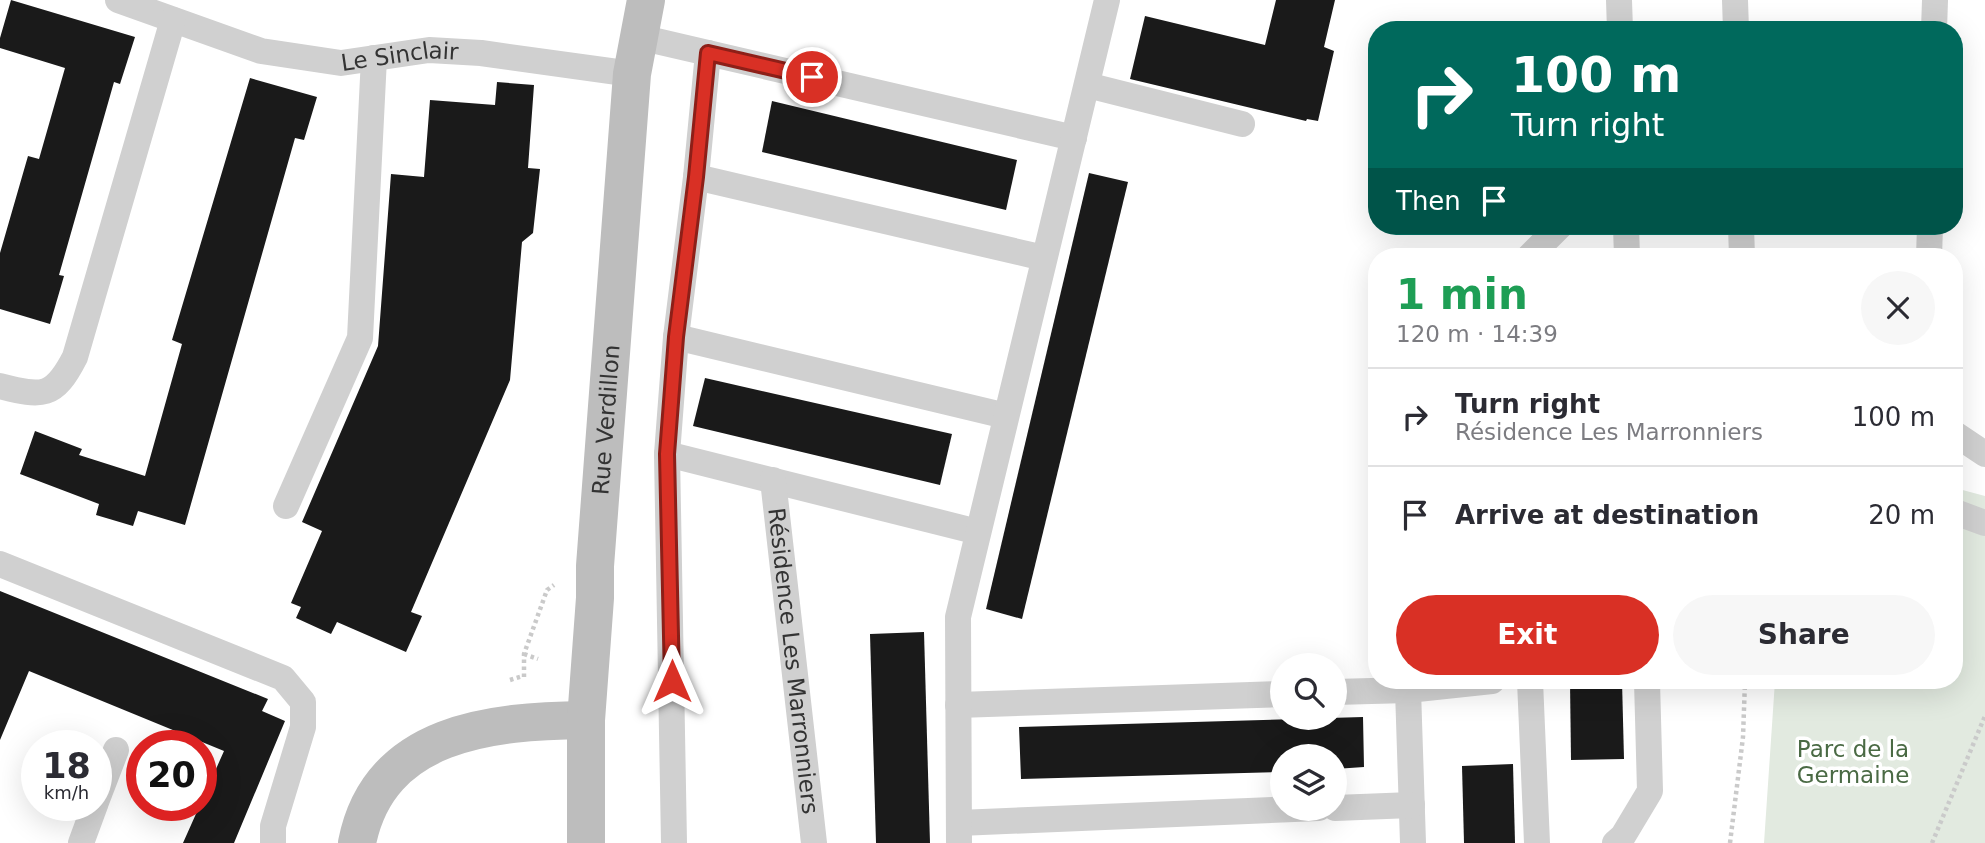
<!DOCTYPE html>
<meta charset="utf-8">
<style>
body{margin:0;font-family:"DejaVu Sans",sans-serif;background:#f7f7f7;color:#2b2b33;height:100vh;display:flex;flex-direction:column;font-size:26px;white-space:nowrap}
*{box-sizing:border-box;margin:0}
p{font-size:23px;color:#7c7c81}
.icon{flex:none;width:38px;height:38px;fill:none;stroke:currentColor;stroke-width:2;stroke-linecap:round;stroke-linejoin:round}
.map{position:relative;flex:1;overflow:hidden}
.panel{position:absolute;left:1368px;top:248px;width:595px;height:441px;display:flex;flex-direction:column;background:#fff;border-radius:28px;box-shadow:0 7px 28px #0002}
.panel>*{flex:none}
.banner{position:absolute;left:1368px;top:21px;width:595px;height:214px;border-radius:28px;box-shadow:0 7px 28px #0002;background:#00695c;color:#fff;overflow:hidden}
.buttons{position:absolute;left:1270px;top:653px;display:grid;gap:14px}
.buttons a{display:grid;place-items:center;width:77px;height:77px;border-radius:50%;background:#fff;box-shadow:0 7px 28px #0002;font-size:35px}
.speed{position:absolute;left:21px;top:730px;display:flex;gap:14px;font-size:35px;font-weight:700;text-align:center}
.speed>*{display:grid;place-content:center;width:91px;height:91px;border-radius:50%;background:#fff;box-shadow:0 7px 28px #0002;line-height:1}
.speed small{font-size:18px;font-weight:400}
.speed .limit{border:10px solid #d22;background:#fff;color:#111}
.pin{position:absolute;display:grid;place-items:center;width:60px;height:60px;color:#fff;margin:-30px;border:4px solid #fff;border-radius:50%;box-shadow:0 2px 7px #0007}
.me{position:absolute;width:77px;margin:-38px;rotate:0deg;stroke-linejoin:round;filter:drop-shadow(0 0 5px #0008)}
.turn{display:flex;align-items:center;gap:24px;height:147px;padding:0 28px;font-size:32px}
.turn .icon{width:91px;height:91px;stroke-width:2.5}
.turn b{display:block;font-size:49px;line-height:60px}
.then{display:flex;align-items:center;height:66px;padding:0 28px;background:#0003;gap:14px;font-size:26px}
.round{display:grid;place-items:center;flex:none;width:74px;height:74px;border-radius:37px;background:#f7f7f7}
.summary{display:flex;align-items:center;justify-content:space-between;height:119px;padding:0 28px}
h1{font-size:42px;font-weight:700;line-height:52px;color:#1e9e55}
.cta{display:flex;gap:14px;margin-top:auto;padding:14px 28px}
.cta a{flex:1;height:80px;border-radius:42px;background:#d93025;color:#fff;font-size:28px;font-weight:700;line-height:80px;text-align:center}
.cta a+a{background:#f7f7f7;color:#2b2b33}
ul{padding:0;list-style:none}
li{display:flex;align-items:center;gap:21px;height:98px;padding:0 28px;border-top:2px solid #e1e1e2}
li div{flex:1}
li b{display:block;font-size:26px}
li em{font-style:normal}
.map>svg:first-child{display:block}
</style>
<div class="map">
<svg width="1985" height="843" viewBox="0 0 1985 843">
<rect width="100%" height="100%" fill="#fff"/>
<path fill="#e2eae0" d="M1955,488L1985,496V843H1764L1775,681H1955Z"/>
<g fill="#1a1a1a">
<path d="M11,0L135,37L120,84L114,82L59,275L64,276L50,324L0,309V253L28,156L39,159L65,68L0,48V38Z"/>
<path d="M1276,0H1335L1324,47L1334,51L1318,121L1307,119L1306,121L1130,79L1145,16L1265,45Z"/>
<path d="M250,78L317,97L304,140L295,138L185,525L138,511L133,526L96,515L99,504L20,474L35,431L82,449L79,455L145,476L182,344L172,340Z"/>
<path d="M497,82L534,85L528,168L540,169L533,233L522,242L510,380L411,612L422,616L406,652L337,622L331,634L296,618L301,607L291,603L322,531L302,522L378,346L391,174L424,177L430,100L495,105Z"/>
<path d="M772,101L1017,160L1006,210L762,152Z"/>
<path d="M1089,173L1128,182L1022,619L986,609Z"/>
<path d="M705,378L952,434L940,485L693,426Z"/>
<path d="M0,591L268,699L262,711L285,721L234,843H183L224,751L29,671L0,740Z"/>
<path d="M924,632L930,843H876L870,634Z"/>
<path d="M1570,681H1622L1624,759L1571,760Z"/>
<path d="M1363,717L1364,767L1335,769V756H1283V772L1021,779L1019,727Z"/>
<path d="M1513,764L1515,843H1464L1462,766Z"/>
</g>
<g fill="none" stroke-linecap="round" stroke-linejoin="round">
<g stroke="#cacaca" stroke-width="4.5" stroke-dasharray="3.5 3.5" stroke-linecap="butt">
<path d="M524,654L538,659"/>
<path d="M524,677V654L547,590L554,585"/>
<path d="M510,680L523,676"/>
<path d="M1730,843L1743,737L1745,681"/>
<path d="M1932,843L1985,716"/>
</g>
<g stroke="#d0d0d0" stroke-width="26">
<path id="s1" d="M118,0L261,51L341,63L429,50L481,53L632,74"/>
<path d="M1619,0L1620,30"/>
<path d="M1735,0L1736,30"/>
<path d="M1934,30L1935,0"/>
<path d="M639,37L1074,138"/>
<path d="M1087,85L1242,124"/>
<path d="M696,177L1044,258"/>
<path d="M1626,226L1627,257"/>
<path d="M1741,226L1742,257"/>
<path d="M1529,257L1560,226"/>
<path d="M1929,257L1930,226"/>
<path d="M676,337L1006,416"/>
<path d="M0,386C43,397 54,398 75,357L173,20"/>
<path d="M1955,434L1985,454"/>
<path d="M667,454L978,532"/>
<path id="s2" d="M773,480L814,843"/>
<path d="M286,506L360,338L374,58"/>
<path d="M1955,512L1985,523"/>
<path d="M0,564L283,678L303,702V727L273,826V843"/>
<path d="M1530,681L1537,843"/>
<path d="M1408,690L1413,843"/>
<path d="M1335,692L1408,690L1492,681"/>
<path d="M958,705L1283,694"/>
<path d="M96,802L116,750"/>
<path d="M1335,808L1412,805"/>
<path d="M959,823L1319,808"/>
<path d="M81,843L95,805"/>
<path d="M674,843L667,454L676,337L696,177L708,53"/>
<path d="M959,843L958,617L1107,0"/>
<path d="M1615,843L1623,836L1650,791L1647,681"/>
</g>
<g stroke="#bdbdbd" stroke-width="38">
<path d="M357,843C379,731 492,721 586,720"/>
<path id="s3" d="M586,843V720L595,598V566L632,74L646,0"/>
</g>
</g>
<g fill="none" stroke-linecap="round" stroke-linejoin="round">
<g stroke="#8d1f18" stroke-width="18">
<path id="route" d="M672,681L667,454L676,337L696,177L708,53L812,77"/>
</g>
<use href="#route" stroke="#d93025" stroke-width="12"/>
</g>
<g text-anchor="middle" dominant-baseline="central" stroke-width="7" stroke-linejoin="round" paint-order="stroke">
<g font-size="23" fill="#333" stroke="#fff">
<text stroke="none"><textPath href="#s1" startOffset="292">Le Sinclair</textPath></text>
<text stroke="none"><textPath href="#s3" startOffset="424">Rue Verdillon</textPath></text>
<text stroke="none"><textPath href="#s2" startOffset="182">Résidence Les Marronniers</textPath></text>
</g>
<g font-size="23" fill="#4a6a44" stroke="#fff">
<text x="1853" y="749">Parc de la<tspan x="1853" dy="26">Germaine</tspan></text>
</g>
</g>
</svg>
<div class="buttons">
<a><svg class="icon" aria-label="search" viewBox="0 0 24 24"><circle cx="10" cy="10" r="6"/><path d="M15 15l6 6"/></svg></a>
<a><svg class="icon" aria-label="layers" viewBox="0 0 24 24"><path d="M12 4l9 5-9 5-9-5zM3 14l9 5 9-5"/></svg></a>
</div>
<div class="speed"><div>18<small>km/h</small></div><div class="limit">20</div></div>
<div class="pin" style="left:812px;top:77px;background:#d93025"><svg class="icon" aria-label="arrive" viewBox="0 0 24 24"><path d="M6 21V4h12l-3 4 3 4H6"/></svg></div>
<svg class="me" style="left:672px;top:681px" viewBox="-20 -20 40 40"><path d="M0-17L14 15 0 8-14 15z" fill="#d93025" stroke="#fff" stroke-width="4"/></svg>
<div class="banner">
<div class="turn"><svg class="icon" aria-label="right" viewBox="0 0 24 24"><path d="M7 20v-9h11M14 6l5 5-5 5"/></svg><div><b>100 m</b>Turn right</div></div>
<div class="then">Then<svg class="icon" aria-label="arrive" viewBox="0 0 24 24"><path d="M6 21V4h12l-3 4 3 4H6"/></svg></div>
</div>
<section class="panel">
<div class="summary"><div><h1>1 min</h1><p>120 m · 14:39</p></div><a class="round"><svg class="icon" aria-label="close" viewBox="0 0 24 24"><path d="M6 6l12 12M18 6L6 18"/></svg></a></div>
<ul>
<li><svg class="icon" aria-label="right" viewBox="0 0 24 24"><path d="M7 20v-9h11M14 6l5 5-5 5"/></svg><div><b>Turn right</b><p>Résidence Les Marronniers</p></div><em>100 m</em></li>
<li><svg class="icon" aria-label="arrive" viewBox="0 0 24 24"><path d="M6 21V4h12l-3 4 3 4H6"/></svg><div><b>Arrive at destination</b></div><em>20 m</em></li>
</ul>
<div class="cta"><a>Exit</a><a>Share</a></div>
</section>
</div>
